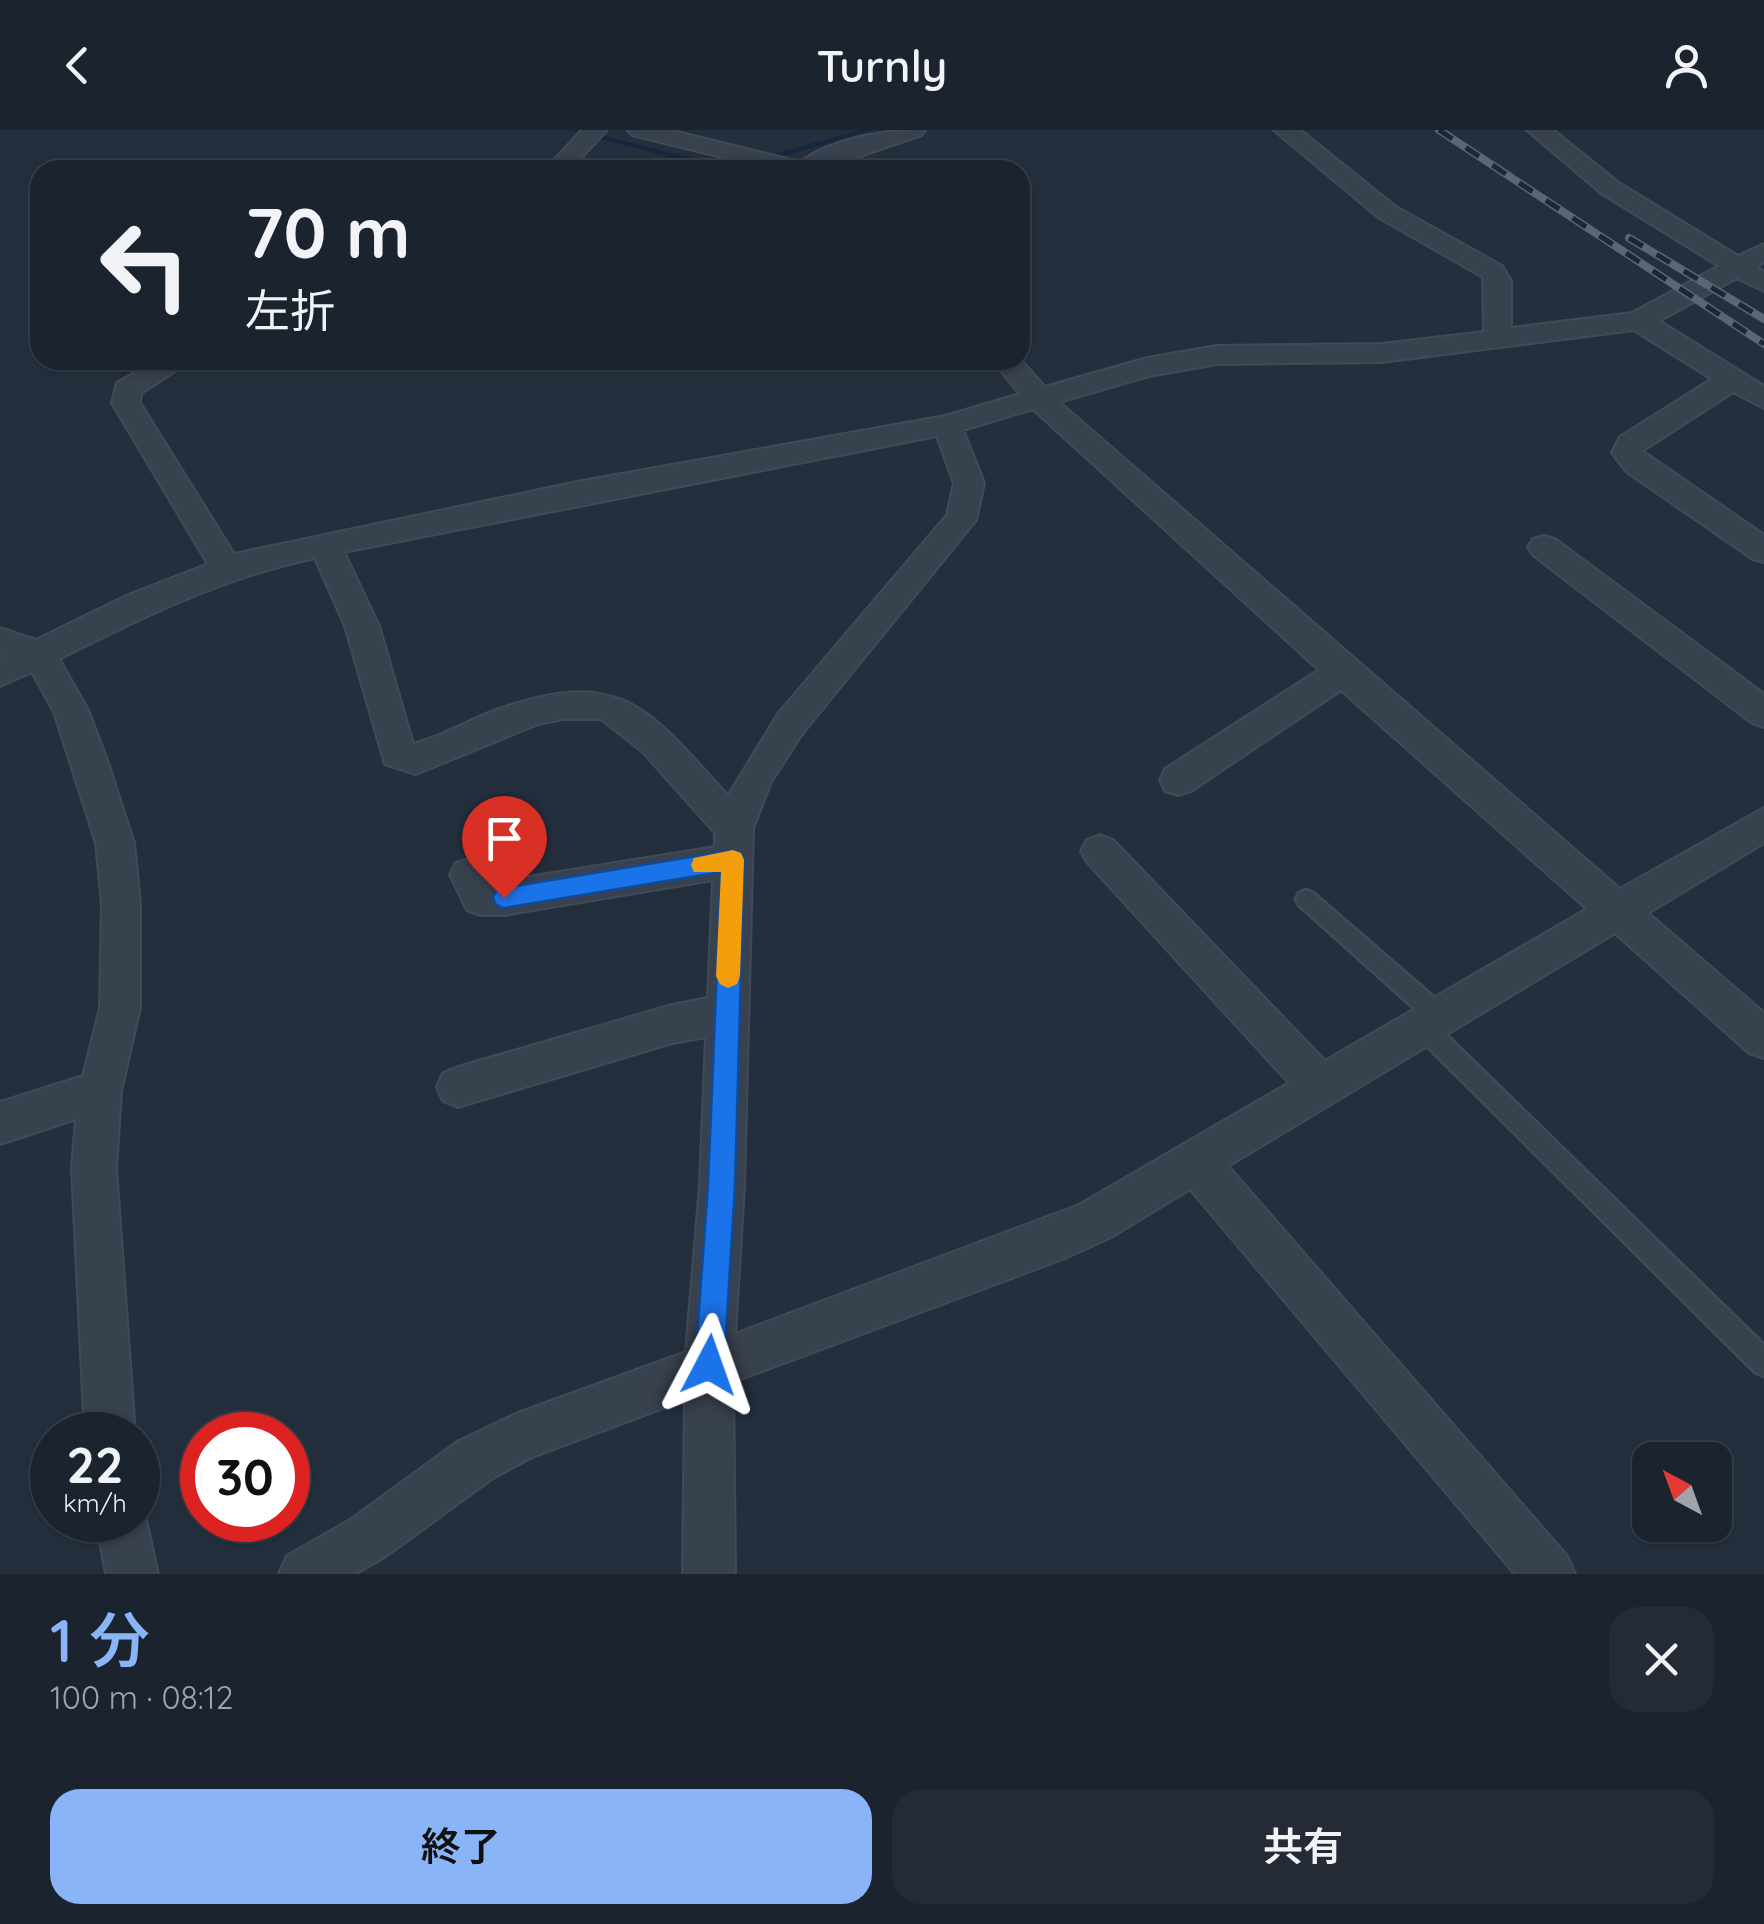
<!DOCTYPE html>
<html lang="ja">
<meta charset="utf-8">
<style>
body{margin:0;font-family:Quicksand,"Noto Sans JP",sans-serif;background:#242b36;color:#f1f3f6;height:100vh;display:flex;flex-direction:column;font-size:38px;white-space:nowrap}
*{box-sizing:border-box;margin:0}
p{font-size:32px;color:#a0a4aa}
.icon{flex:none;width:55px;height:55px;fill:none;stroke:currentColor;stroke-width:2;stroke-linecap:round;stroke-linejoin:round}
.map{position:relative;height:1444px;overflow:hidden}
.details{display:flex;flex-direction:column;background:#1b232e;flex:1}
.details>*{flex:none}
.banner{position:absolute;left:30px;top:30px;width:1000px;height:210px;border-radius:30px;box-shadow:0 2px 8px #0004,0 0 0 2px #39404a;background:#1b232e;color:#f1f3f6;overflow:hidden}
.needle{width:65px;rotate:319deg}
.fabs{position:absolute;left:1632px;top:1312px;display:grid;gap:20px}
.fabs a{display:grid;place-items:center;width:100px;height:100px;border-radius:20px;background:#1b232e;box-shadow:0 2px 8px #0004,0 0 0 2px #39404a;font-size:50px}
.speed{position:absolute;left:30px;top:1282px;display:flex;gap:20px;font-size:50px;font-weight:700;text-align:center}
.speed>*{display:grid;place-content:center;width:130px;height:130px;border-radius:50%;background:#1b232e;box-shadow:0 2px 8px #0004,0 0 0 2px #39404a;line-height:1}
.speed small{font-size:25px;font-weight:400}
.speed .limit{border:15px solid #d22;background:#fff;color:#111}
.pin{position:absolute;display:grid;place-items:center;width:85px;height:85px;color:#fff;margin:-102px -42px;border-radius:50% 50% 50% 0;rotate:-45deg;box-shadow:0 0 10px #0007}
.pin .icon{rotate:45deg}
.me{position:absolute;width:110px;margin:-55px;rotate:4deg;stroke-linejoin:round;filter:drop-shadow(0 0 8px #0008)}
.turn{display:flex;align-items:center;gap:35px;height:210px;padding:0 50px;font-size:45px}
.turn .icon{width:130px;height:130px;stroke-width:2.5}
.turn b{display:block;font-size:70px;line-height:85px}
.round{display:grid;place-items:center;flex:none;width:105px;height:105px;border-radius:30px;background:#242b36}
.head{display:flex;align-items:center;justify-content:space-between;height:170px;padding:0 50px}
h1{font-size:60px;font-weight:600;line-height:75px;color:#8ab4f8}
.action{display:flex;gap:20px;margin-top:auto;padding:20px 50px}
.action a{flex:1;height:115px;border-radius:30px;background:#8ab4f8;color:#111;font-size:40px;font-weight:600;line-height:115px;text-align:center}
.action a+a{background:#242b36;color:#f1f3f6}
header{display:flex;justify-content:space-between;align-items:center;height:130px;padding:0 50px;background:#1b232e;font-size:45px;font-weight:600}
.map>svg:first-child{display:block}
</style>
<header><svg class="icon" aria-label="back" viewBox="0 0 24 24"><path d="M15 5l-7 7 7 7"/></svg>Turnly<svg class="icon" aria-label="person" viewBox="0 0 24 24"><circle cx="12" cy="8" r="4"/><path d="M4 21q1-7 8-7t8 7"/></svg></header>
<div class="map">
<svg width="1764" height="1444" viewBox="0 0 1764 1444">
<rect width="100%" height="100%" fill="#242f3e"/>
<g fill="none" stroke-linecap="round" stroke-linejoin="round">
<path fill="#17263c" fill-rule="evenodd" d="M568,0H582L726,37L860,0H873L736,40H716Z"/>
<g stroke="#414a57" stroke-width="5">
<path id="service" d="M1306,760L1313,763L1446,878L1449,885L1446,892L1435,894L1764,1215V1246L1755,1242L1414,903L1411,896L1414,889L1424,887L1299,775L1296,769L1299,763Z"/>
</g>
<g stroke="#414a57" stroke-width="4">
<g id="minor">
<path d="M582,0H607L570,40H545Z"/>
<path d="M628,0H669L800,32C834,8 884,0 925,0L921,5L820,40H775L632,5Z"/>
<path d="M1274,0H1300L1396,77L1502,136L1511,151V198L1632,183L1719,136L1601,63L1527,0H1553L1619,53L1738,126L1764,114V132L1756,137L1764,142V161L1737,148L1659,191L1764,256V278L1733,262L1642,321L1764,405V432L1753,429L1627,342L1612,323L1620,307L1712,249L1634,200L1382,232L1217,234L1149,246L1059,272L1620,759L1764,678V713L1648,783L1764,883V928L1749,923L1615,803L1228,1036L1567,1426L1575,1444H1515L1190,1059L1111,1107L1065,1128L733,1252L735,1444H683L685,1270L530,1328L493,1348L386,1426L355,1444H279L287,1426L350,1390L457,1312L518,1283L686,1222L700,1056L706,907L672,913L458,977L443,971L437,957L443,943L458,937L672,875L708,868L713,750L504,785H481L467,780L450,745L456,733L469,729L482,733L492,751H504L715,717V703L643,622L601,589H563L538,594L416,644L385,634L345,496L315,428C224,447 142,487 59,529L88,580L108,633L134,713L140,774V878L121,961L116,1039L135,1305H85L72,1039L76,989L0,1014V972L83,946L100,878L102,774L96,713L54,582L32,542L0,556V528L5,526L0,524V498L36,510L126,466L208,434L112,273L117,253L157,230H192L141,263L140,273L234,424L582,351L945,286L1020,264L992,230L1020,229L1045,257L1147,228L1217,216L1382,214L1484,202L1483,147L1378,87ZM1033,279L1319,540L1165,639L1160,650L1165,661L1178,665L1191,661L1341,560L1587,779L1325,931L1113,710L1100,705L1087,710L1081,721L1087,732L1289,953L1079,1075L735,1204L744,1056L753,698L771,652L802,604L976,390L984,353L963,300ZM937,306L954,353L947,385L778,584L728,666C649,579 622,536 499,579C470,589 442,607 413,614L379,496L344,422Z"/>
<path d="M1544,406L1555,409L1764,564V597L1752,593L1533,425L1528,417L1533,409Z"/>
<path d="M138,1371L146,1390L158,1444H106L96,1390H138Z"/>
</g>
</g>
<use href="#service" fill="#38414e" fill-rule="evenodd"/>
<use href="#minor" fill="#38414e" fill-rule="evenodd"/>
<g stroke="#5a6575" stroke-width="8">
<g id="rail">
<path d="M1439,0L1764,214"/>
<path d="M1629,108L1764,189"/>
</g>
</g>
<use href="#rail" stroke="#1d2633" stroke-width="5" stroke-dasharray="16" stroke-linecap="butt"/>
</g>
<path fill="#1a73e8" stroke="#114b97" stroke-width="2.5" d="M733,720L741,723L744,730L735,1056L724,1235L719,1245L709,1249L699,1245L695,1235L708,1056L721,742L504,778L496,775L493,768L496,761L504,758Z"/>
<path fill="#f59e0b" d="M733,720L741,723L744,730L740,846L737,854L728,858L720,854L716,846L721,742H694L691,735L694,728Z"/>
</svg>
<div class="fabs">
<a><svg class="needle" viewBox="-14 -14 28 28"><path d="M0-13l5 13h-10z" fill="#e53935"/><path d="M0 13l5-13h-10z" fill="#a0a4aa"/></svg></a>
</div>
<div class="speed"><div>22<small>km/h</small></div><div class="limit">30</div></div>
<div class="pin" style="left:504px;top:768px;background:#d93025"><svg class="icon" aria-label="arrive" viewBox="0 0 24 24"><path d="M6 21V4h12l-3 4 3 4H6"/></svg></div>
<svg class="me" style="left:709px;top:1235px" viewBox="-20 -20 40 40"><path d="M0-17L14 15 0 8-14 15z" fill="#1a73e8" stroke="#fff" stroke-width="4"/></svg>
<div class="banner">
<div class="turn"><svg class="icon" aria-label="left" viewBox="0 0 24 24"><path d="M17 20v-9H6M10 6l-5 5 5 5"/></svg><div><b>70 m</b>左折</div></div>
</div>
</div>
<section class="details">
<div class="head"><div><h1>1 分</h1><p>100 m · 08:12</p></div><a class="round"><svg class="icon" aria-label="close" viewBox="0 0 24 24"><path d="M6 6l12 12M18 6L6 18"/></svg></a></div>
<div class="action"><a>終了</a><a>共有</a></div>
</section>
